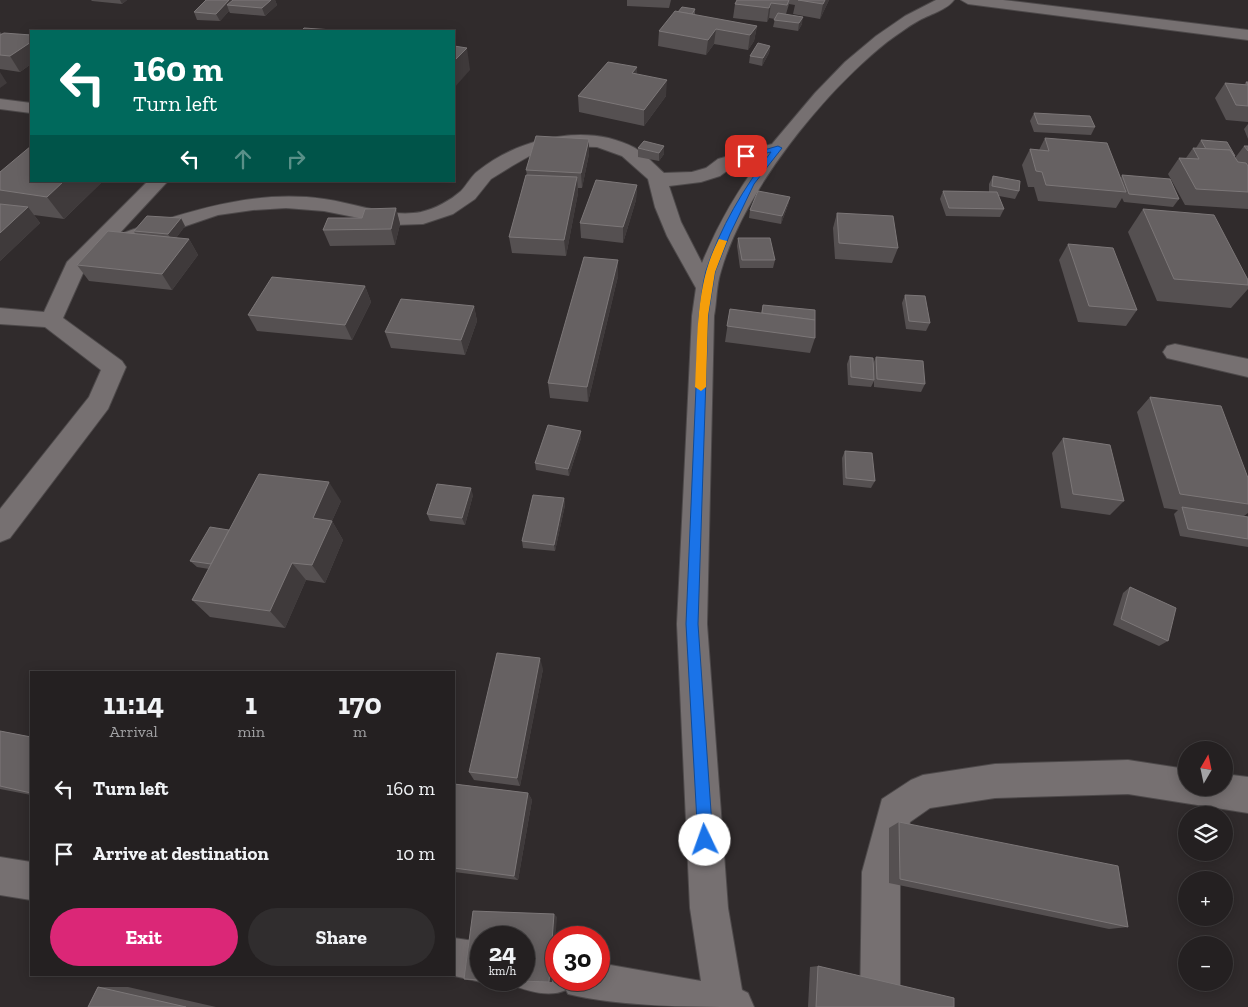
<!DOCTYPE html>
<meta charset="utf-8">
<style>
body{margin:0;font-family:"Zilla Slab",serif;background:#302d2e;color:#f1f3f6;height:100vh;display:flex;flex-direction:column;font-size:19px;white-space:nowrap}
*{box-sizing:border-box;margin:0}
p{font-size:16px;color:#a3a3a5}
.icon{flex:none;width:28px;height:28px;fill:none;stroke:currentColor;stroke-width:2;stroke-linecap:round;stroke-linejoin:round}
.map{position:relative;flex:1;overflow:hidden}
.side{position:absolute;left:30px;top:671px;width:425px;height:305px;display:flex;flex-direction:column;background:#242021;border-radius:0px;box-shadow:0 2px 12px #0003,0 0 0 1px #413e3f}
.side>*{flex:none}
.banner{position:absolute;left:30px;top:30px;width:425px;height:152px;border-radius:0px;box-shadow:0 2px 12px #0003,0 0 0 1px #413e3f;background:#00695c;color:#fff;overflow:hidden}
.needle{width:32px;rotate:9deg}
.buttons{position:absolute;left:1178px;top:741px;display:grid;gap:10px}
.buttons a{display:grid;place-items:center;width:55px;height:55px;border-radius:50%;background:#242021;box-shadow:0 2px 12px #0003,0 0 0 1px #413e3f;font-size:25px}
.speed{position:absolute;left:470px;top:926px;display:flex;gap:10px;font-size:25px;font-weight:700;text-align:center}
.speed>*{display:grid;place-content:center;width:65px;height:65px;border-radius:50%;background:#242021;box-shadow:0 2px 12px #0003,0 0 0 1px #413e3f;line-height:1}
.speed small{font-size:12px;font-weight:400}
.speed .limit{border:8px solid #d22;background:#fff;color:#111}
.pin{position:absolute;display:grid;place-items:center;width:42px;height:42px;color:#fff;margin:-21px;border-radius:10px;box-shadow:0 2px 8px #0006}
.me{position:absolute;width:55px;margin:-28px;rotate:357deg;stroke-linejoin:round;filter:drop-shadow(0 0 4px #0008)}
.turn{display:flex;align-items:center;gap:18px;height:105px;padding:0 20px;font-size:22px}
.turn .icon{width:65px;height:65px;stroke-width:2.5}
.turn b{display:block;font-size:35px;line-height:42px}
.lanes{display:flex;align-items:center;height:48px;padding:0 20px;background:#0003;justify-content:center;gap:25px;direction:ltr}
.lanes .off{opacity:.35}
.eta{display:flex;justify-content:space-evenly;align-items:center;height:85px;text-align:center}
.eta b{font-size:30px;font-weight:700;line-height:35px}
.button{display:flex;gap:10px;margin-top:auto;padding:10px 20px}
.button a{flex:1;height:58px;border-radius:30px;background:#db2777;color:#fff;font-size:20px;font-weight:700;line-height:58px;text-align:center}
.button a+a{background:#302d2e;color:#f1f3f6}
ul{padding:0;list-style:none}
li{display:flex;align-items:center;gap:15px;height:65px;padding:0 20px}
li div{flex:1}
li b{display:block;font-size:19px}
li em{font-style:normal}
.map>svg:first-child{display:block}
</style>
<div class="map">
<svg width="1248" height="1007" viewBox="0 0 1248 1007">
<rect width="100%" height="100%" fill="#302b2c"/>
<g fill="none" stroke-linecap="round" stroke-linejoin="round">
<g stroke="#4d494a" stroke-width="2">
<g id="minor">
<path d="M936,0H954C947,10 928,15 918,21C907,27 897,35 887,42C822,94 744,191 721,271C716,286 717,301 714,316L707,624L728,908L742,990L748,993L754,1007C698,1007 620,1007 568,994L566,990C549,998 527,991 510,984L508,980H524V950L556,955V980H599V963L701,981L690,908L677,624L692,316L696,288L667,236L655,207L648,179L622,156L597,147L561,146L533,154L512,166L491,179L475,199L453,214L423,224L394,225L324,211L286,208L253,210L218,215L136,243L84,271L63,318L122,361L126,367L108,409L10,538L0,542V509L89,397L101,370L45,327L0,324V308L44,312L67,262L148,181H168L117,236C130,229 146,226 160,221C214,204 267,191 324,199C355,203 389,218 421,212C435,209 451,200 461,191C467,185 471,176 478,171C519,138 587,122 635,148C645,154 655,165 664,173L692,172L706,168L718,159L772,144L815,93L845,62L876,36L905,16ZM761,159C737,191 717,226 702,263L681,222L669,186L701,182L720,176L732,167Z"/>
<path d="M961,0H1003L1248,30V40L968,4Z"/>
<path d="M0,99L31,103V113L0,109Z"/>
<path d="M1175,344L1248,359V377L1167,358L1163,352L1167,346Z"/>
<path d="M1128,760L1186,769V788H1224V774L1248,777V813L1128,794L995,798L930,808L910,822L900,872V1007H860L862,872L882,799L911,780L923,775L995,764Z"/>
<path d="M0,857L31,862V900L0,895Z"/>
<path d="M454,938L481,942V980H485L481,982L450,975H454Z"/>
</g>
</g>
<use href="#minor" fill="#767071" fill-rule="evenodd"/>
</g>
<g fill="#555051">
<path d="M91,0H127L122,4L92,1Z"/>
<path d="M206,0H275L277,5L265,16L230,13L229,11L220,21L197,20L194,12Z"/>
<path d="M627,0H671L669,8L627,6Z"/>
<path d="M737,0H829L820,19L793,14L795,5L789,4L786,14L802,24L798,31L773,27L775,19L769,18L767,22L733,18L735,4Z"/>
<path d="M695,9V15L757,26L754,41L748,50L714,44L706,55L658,46L659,31L678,12Z"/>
<path d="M0,32L2,34L31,35V64L20,72L0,69Z"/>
<path d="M770,46L769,53L762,66L749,63L750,56Z"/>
<path d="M637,67V74L666,96L644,126L579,112L578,96Z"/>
<path d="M1246,82H1248V122L1226,120L1215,98L1225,83L1244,85Z"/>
<path d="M1034,113L1095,127L1091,135L1034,132L1030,121Z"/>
<path d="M1248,124V139L1244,129Z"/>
<path d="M1045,138L1121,178L1122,175L1179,199L1173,207L1124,202L1122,198L1116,208L1038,201L1034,187H1028L1022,165L1030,149L1039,150Z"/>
<path d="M589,139V154L582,188H578V193L566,256L512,253L509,237L527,175L526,170Z"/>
<path d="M1201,140L1235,156L1234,157L1235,158L1244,146H1248V209L1185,205L1168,174L1179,158H1186L1193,148H1196Z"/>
<path d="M638,148L664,154L659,161L638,157Z"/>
<path d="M0,171L103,181L64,219L34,215L40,223L0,261Z"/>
<path d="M993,176L1019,191L1015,199L999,196L1004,209L1000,217L946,216L940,199L943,191L989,192V184Z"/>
<path d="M637,185L636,200L623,243L581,238L580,223Z"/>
<path d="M790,197L788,205L781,224L749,218L750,210Z"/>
<path d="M396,208L400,224L395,245L330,246L323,230Z"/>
<path d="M1143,209L1248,280V289L1231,308L1157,301L1128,232Z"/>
<path d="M837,213L898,248L892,263L835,259L833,228Z"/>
<path d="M185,226L176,238L189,239L198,255L172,290L89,281L77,265L135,234L134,231Z"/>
<path d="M738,238L775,260L773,268H740L737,246Z"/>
<path d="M1068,244L1137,310L1126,326L1078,322L1059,260Z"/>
<path d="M618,276L588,402L550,398L548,383Z"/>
<path d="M365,286L371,302L352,340L257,331L248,315Z"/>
<path d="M905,295L930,323L926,331L906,329L902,303Z"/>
<path d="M763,305L815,338L810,353L725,342L730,309L761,313Z"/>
<path d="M474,306L477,321L465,355L391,348L385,332Z"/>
<path d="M850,356L873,364L876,357L925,384L921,392L874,387V381L871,387L848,385L847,364Z"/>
<path d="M1150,397L1248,478V513L1244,516L1248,517V547L1180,536L1174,514L1178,510L1164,508L1137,412Z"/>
<path d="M581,431V438L569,476L536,470L535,463Z"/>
<path d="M1063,438L1124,501L1110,515L1061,508L1052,453Z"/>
<path d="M845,451L875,481L871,488L843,485L842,458Z"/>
<path d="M473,495L465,525L430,521L427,514Z"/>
<path d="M564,498L565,505L555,551L523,548L522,541Z"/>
<path d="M341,501L332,521L343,540L325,583L306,580L285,628L210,617L192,600L209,569L197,567L190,561Z"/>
<path d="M1130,587L1168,641L1159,646L1113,625L1123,593Z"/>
<path d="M543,669L520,786L474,780L469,772Z"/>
<path d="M0,731L31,737V795L0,789Z"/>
<path d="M454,784L528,793L532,800L518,880L454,872Z"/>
<path d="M899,822L1128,927L1109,929L889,883V828Z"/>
<path d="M818,966L954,1007H808L810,967Z"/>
<path d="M98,987H128L216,1007H88Z"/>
</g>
<g fill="#3f3a3b">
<path d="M120,0H127L122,4Z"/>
<path d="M229,0H237L227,5L229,11L220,21L216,14Z"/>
<path d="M271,0H275L277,5L265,16L262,8Z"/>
<path d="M825,0H829L820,19L823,4Z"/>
<path d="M771,3L769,18L767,22L769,8Z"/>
<path d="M803,17L802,24L798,31L799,23Z"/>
<path d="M757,26L754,41L748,50L750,35Z"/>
<path d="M716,29L714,44L706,55L708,40Z"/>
<path d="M31,42V64L20,72L10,56Z"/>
<path d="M770,46L769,53L762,66L763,58Z"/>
<path d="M467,48L470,70L454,88V61Z"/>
<path d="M637,67V83L632,73Z"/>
<path d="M0,72L7,83L0,88Z"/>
<path d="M667,80L666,96L644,126V110Z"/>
<path d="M589,139V154L582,188L581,173Z"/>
<path d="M664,146V154L659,161V153Z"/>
<path d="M577,177L578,193L566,256L564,240Z"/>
<path d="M64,181H103L64,219L47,197Z"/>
<path d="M637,185L636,200L623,243V227Z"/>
<path d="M790,197L788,205L781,224L782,216Z"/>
<path d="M28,207L40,223L0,261V233Z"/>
<path d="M396,208L400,224L395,245L391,229Z"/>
<path d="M181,218L185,226L173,242L168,234Z"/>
<path d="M189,239L198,255L172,290L162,274Z"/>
<path d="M618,260V276L588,402L587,387Z"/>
<path d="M365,286L371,302L352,340L345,325Z"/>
<path d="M474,306L477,321L465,355L461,340Z"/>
<path d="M581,431V438L569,476L568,469Z"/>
<path d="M329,482L341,501L332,521L343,540L325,583L312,565L313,518Z"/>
<path d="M471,488L473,495L465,525L462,518Z"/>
<path d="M564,498L565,505L555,551L554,545Z"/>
<path d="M292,563L306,580L285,628L270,611Z"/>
<path d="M540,658L543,669L520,786L517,778Z"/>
<path d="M528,793L532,800L518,880L514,876Z"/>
<path d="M554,914L557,917L552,982H549Z"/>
</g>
<g fill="#666162" stroke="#7c7778">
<path d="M206,0H229L216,14L194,12Z"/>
<path d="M233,0H271L262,8L227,5Z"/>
<path d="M737,0H789L787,5L771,3L769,8L735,4Z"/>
<path d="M798,0H825L823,4Z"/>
<path d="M682,7L695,9L692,14L678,12Z"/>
<path d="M675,11L757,26L750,35L716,29L708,40L659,31Z"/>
<path d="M778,13L803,17L799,23L774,20Z"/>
<path d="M304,28L333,30L332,31H301Z"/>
<path d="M4,33L31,35V42L10,56L0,55V35Z"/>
<path d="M758,43L770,46L763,58L750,56Z"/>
<path d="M454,46L467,48L454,61Z"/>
<path d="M608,62L637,67L632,73L667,80L644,110L578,96Z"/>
<path d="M1246,82H1248V106L1236,105L1225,83L1248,85Z"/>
<path d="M1034,113L1090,116L1095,127L1038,124Z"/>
<path d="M536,136L589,139L581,173L526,170Z"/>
<path d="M1045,138L1107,143L1126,192L1046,185L1042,172L1036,171L1030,149L1049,151Z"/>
<path d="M1201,140L1227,142L1235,156H1234L1230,150L1206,149Z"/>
<path d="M644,141L664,146L659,153L638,148Z"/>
<path d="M31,146V181H64L47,197L0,190V172Z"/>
<path d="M1244,146H1248V151Z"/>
<path d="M1193,148L1230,150L1238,162L1246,163L1248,166V192L1196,189L1179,158L1199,159Z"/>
<path d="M526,175L577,177L564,240L509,237Z"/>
<path d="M1122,175L1170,179L1179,199L1129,194Z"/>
<path d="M993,176L1020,181L1019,191L992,186Z"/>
<path d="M596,180L637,185L623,227L580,223Z"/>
<path d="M758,191L790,197L782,216L750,210Z"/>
<path d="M943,191L997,192L1004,209L949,208Z"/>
<path d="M0,204L28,207L0,233Z"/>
<path d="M396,208L391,229L323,230L328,218H362L365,209Z"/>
<path d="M1143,209L1214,215L1248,280V285L1174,279Z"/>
<path d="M837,213L893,216L898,248L839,243Z"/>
<path d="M147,216L181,218L168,234L134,231Z"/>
<path d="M108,231L189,239L162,274L77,265Z"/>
<path d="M738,238H770L775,260H742Z"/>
<path d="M1068,244L1113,248L1137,310L1089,306Z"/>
<path d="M584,257L618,260L587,387L548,383Z"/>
<path d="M272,277L365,286L345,325L248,315Z"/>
<path d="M905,295L925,296L930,323L909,321Z"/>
<path d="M401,299L474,306L461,340L385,332Z"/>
<path d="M763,305L815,310V320L762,313Z"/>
<path d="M730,309L815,320V338L727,326Z"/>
<path d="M850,356L873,358L874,380L851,377Z"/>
<path d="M876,357L923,361L925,384L877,379Z"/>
<path d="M1150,397L1221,406L1248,478V504L1180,494Z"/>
<path d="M548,425L581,431L568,469L535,463Z"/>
<path d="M1063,438L1110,445L1124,501L1073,494Z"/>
<path d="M845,451L872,453L875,481L846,478Z"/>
<path d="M259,474L329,482L313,518L332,521L312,565L292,563L270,611L192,600Z"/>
<path d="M437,484L471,488L462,518L427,514Z"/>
<path d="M533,495L564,498L554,545L522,541Z"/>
<path d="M1182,507L1248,517V539L1188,529Z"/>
<path d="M210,527L229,530L211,564L190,561Z"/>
<path d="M1130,587L1176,608L1168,641L1121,619Z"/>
<path d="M497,653L540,658L517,778L469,772Z"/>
<path d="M0,731L31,737V793L0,786Z"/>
<path d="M454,784L528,793L514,876L454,868Z"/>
<path d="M899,822L1118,866L1128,927L900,879Z"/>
<path d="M473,911L554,914L549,982L488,980H524V938H481V980L464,979Z"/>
<path d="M818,966L954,998V1007H816Z"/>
<path d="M98,987L186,1007H88Z"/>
</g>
<path fill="#1a73e8" stroke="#114b97" d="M778,146L782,148L754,184L730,234L715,272L708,316L698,624L713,840L710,845L705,848L700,845L698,840L686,624L699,316C701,302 702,285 706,271C720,227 744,188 771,152L746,158L743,156Z"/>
<path fill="#f59e0b" d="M719,239L727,241L715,272L708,316L706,387L701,391L695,387C698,338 695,284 719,239Z"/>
</svg>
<div class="buttons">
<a><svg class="needle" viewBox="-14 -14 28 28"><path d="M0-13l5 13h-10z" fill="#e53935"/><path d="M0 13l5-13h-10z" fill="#a3a3a5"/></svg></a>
<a><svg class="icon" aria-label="layers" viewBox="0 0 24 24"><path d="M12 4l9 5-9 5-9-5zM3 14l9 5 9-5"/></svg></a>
<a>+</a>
<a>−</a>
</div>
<div class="speed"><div>24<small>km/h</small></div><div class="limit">30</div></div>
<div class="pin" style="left:746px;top:156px;background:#d93025"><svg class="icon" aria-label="arrive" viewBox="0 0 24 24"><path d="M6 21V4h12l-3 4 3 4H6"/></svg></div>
<svg class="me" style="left:705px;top:840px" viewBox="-20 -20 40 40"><circle r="19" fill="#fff"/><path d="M0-13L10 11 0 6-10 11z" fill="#1a73e8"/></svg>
<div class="banner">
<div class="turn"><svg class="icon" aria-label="left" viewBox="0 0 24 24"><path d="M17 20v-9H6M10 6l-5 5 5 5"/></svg><div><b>160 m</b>Turn left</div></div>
<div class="lanes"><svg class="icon" aria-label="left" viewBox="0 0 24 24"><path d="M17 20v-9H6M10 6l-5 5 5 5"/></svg><svg class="icon off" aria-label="ahead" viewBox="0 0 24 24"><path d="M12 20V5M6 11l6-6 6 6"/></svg><svg class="icon off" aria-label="right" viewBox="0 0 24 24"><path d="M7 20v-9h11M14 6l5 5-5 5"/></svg></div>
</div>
<section class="side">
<div class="eta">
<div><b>11:14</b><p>Arrival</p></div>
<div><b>1</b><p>min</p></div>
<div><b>170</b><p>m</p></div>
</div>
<ul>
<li><svg class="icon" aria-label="left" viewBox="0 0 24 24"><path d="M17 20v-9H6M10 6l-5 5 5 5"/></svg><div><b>Turn left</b></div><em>160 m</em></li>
<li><svg class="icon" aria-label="arrive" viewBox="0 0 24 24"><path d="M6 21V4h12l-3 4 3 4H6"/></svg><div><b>Arrive at destination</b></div><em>10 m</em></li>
</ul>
<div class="button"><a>Exit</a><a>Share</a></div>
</section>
</div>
